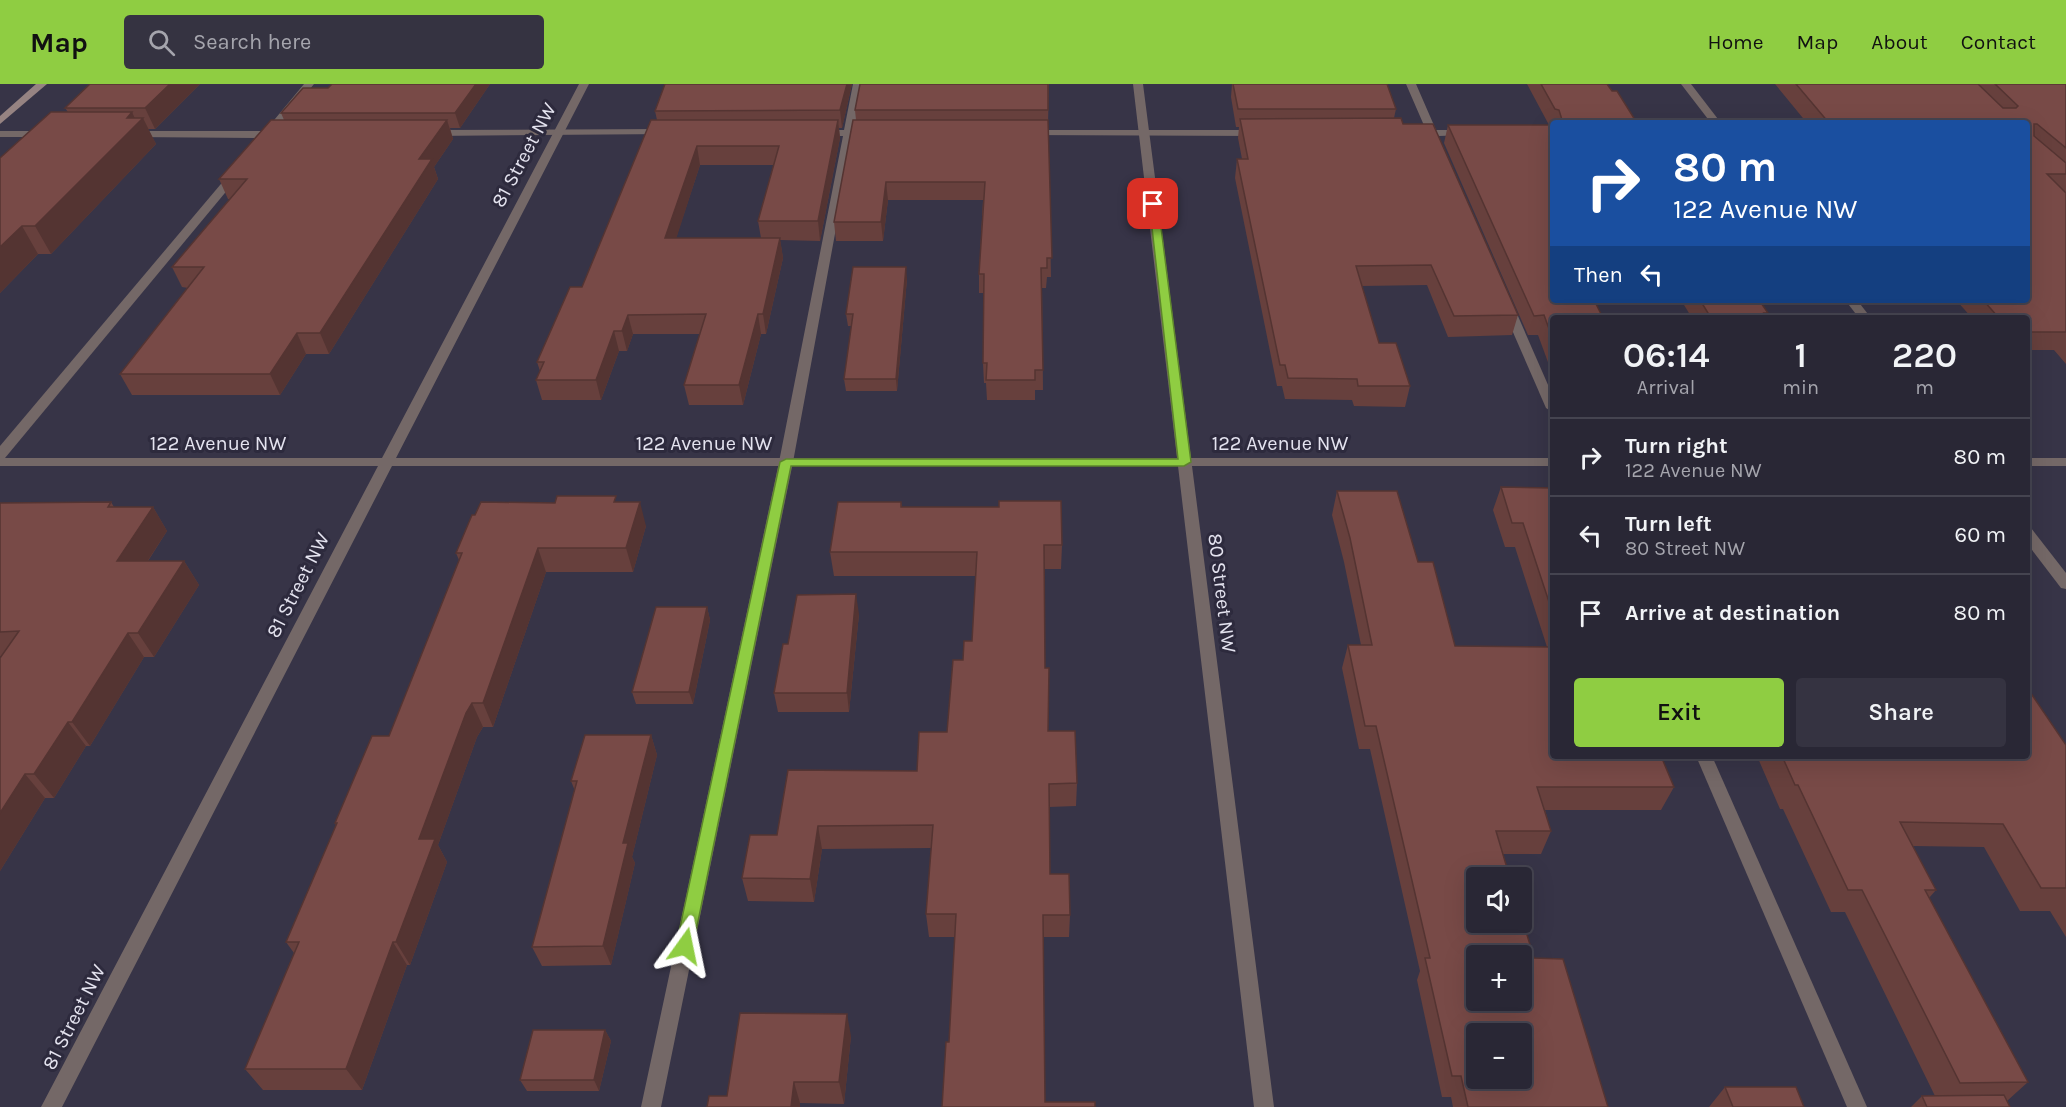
<!DOCTYPE html>
<meta charset="utf-8">
<style>
body{margin:0;font-family:Karla,sans-serif;background:#353341;color:#f1f3f6;height:100vh;display:flex;flex-direction:column;font-size:22px;white-space:nowrap}
*{box-sizing:border-box;margin:0}
p{font-size:20px;color:#a5a5ad}
.icon{flex:none;width:33px;height:33px;fill:none;stroke:currentColor;stroke-width:2;stroke-linecap:round;stroke-linejoin:round}
.map{position:relative;flex:1;overflow:hidden}
.details{position:absolute;left:1550px;top:231px;width:480px;height:444px;display:flex;flex-direction:column;background:#292735;border-radius:6px;box-shadow:0 6px 24px #0002,0 0 0 2px #454450}
.details>*{flex:none}
.top-card{position:absolute;left:1550px;top:36px;width:480px;height:183px;border-radius:6px;box-shadow:0 6px 24px #0002,0 0 0 2px #454450;background:#1a4fa0;color:#fff;overflow:hidden}
.buttons{position:absolute;left:1466px;top:783px;display:grid;gap:12px}
.buttons a{display:grid;place-items:center;width:66px;height:66px;border-radius:6px;background:#292735;box-shadow:0 6px 24px #0002,0 0 0 2px #454450;font-size:30px}
.pin{position:absolute;display:grid;place-items:center;width:51px;height:51px;color:#fff;margin:-26px;border-radius:12px;box-shadow:0 3px 9px #0006}
.me{position:absolute;width:66px;margin:-33px;rotate:12deg;stroke-linejoin:round;filter:drop-shadow(0 0 4px #0008)}
.turn{display:flex;align-items:center;gap:21px;height:126px;padding:0 24px;font-size:27px}
.turn .icon{width:78px;height:78px;stroke-width:2.5}
.turn b{display:block;font-size:42px;line-height:51px}
.then{display:flex;align-items:center;height:57px;padding:0 24px;background:#0003;gap:12px;font-size:22px}
.eta{display:flex;justify-content:space-evenly;align-items:center;height:102px;text-align:center}
.eta b{font-size:36px;font-weight:600;line-height:42px}
.primary-button{display:flex;gap:12px;margin-top:auto;padding:12px 24px}
.primary-button a{flex:1;height:69px;border-radius:6px;background:#8fcd42;color:#111;font-size:24px;font-weight:600;line-height:69px;text-align:center}
.primary-button a+a{background:#353341;color:#f1f3f6}
ul{padding:0;list-style:none}
li{display:flex;align-items:center;gap:18px;height:78px;padding:0 24px;border-top:2px solid #454450}
li div{flex:1}
li b{display:block;font-size:22px}
li em{font-style:normal}
header{display:flex;align-items:center;gap:36px;box-sizing:border-box;height:84px;padding:0 30px;background:#8fcd42;color:#111}
header strong{font-size:28px}
nav{display:flex;gap:33px;margin-inline-start:auto;font-size:21px}
.search{width:420px;height:54px;background:#353341;display:flex;align-items:center;gap:15px;box-sizing:border-box;padding:0 21px;border-radius:6px;color:#a5a5ad;font-size:22px}
.map>svg:first-child{display:block}
</style>
<header>
<strong>Map</strong>
<div class="search"><svg class="icon" aria-label="search" viewBox="0 0 24 24"><circle cx="10" cy="10" r="6"/><path d="M15 15l6 6"/></svg>Search here</div>
<nav><a>Home</a><a>Map</a><a>About</a><a>Contact</a></nav>
</header>
<div class="map">
<svg width="2066" height="1023" viewBox="0 0 2066 1023">
<rect width="100%" height="100%" fill="#373447"/>
<g fill="none" stroke-linecap="round" stroke-linejoin="round">
<g fill="#746867" fill-rule="evenodd">
<path d="M304,0H314L276,47L280,48V52L267,54L132,53L127,50L132,47H265Z"/>
<path d="M853,0H863L854,46H870L875,49L870,52H853L793,378L661,1023H641L779,378L843,52H819L814,49L819,46H844Z"/>
<path d="M1406,0H1416L1436,46H1467L1471,47V51L1438,52L1441,58L1436,61L1432,60L1428,52L1415,51V47L1426,46Z"/>
<path d="M666,45L671,48L670,50L432,52L427,49L432,46Z"/>
<path d="M1029,46H1257L1262,49L1257,52L1025,51V47Z"/>
<path d="M0,47H48L53,50L48,53H0Z"/>
<path d="M235,87L240,90L239,92L5,374L0,375V362L231,88Z"/>
<path d="M1508,219L1514,223L1552,310V328L1546,324L1502,223Z"/>
<path d="M1696,672H1712L1867,1023H1847Z"/>
</g>
<g fill="#746867" fill-rule="evenodd">
<path d="M579,0H589L396,374H1177L1133,0H1143L1191,374H1552V382H1192L1274,1023H1254L1178,382H392L62,1023H41L378,382H0V374H382Z"/>
<path d="M1681,0H1691L1721,39H1711Z"/>
<path d="M1845,216H1857L1871,234H1859Z"/>
<rect x="2026" y="374" width="40" height="8"/>
<path d="M2026,442L2031,444L2066,489V505L2061,504L2026,458Z"/>
</g>
<path fill="#968382" fill-rule="evenodd" d="M36,0H47L0,40V32Z"/>
</g>
<g fill="#67403d" fill-rule="evenodd">
<path d="M200,0L155,45H148L156,60L51,170H38L0,209V74L68,28L65,24Z"/>
<path d="M332,0H490L460,44H450L453,55L434,83L438,95L329,270H306L280,311H132L120,290L188,204L182,203L172,183L230,115H228L219,95L284,36L281,29L328,4Z"/>
<path d="M665,0H852L842,44H839L840,54L820,157L780,156L783,174L766,250H761L743,321H689L684,301L700,250H633L627,267H619L601,316H542L536,296L540,287L537,278L582,203L657,36L655,27ZM700,81H774L758,137L761,154H676Z"/>
<path d="M1049,0L1048,40L1051,193H1047L1046,204H1042L1043,306H1035V316H987L986,299H984L983,279L984,209H979V190L983,116H888L883,157H836L834,138L856,36L855,26Z"/>
<path d="M1232,0H1387L1396,25L1394,34L1403,40L1518,231L1512,251L1448,253L1427,201L1362,202L1379,259L1410,302L1405,323L1354,322L1352,316L1285,315L1282,302H1277L1235,94L1237,75H1242L1238,54L1239,43H1236L1231,13Z"/>
<path d="M1527,0H1607L1637,39H1552V289L1538,251H1528L1444,59L1448,41H1549Z"/>
<path d="M1775,0H2066V108H2065L2066,109V280L2054,266H2026V234H1972L1956,216H2026V39H1807Z"/>
<path d="M907,195L897,307H846L844,295L852,242H848L846,230Z"/>
<path d="M1681,216H1759L1768,229L1766,232L1768,234H1692Z"/>
<path d="M1501,403L1552,404V672L1674,703L1661,726H1545L1551,747L1541,770H1503L1534,874L1608,1023H1453L1451,1013H1442L1417,896L1420,887L1370,665H1359L1342,584L1348,561H1361L1344,478L1332,431L1337,407L1418,478L1455,562L1547,563L1515,463H1505L1493,426Z"/>
<path d="M111,418L114,423H153L167,447L148,477H184L199,501L154,573H144L90,662H86L54,714H45L0,787L1,572H0V419Z"/>
<path d="M618,418L646,442L633,488H546L493,643H483L477,653L438,761L447,778L410,881H407L362,1006H263L245,985L294,869L286,858L336,741L335,739L389,652L459,476L456,469L555,419Z"/>
<path d="M901,418L902,423L1062,461L1061,485H1044L1045,584L1048,647L1077,699L1076,722L1049,723L1050,790L1070,831L1069,853H1044L942,1023L949,958L955,853H929L926,830L932,764L822,765L814,818L748,817L742,794L777,751L917,687L947,648L963,576L972,557L976,492H834L830,468Z"/>
<path d="M707,523L710,536L693,620H636L632,608Z"/>
<path d="M859,530L849,628H778L774,609L788,560Z"/>
<path d="M651,651L657,671L632,773L635,779L611,881L542,882L532,863L575,707L571,697Z"/>
<path d="M2066,661V853L2050,827H2020L1984,763L1913,762L1936,806L1929,814L2028,998L2007,1017L2010,1023H1911L1922,1012H1935L1845,828H1831L1783,725H1780L1757,672H2026Z"/>
<path d="M605,946L611,957L599,1007H527L520,996Z"/>
<path d="M851,952L844,1020L800,1019V1023H707L727,1012Z"/>
<path d="M1725,1003L1804,1023H1709Z"/>
</g>
<g fill="#543432">
<path d="M170,0H200L155,45L145,24Z"/>
<path d="M476,0H490L460,44L455,29Z"/>
<path d="M847,0H852L842,44L840,26Z"/>
<path d="M132,28L137,39L143,34L156,60L51,170L35,142Z"/>
<path d="M447,36L453,55L434,83L438,95L329,270L320,249L419,75Z"/>
<path d="M838,36L840,54L820,157L818,137Z"/>
<path d="M697,62L700,81L670,174L665,154Z"/>
<path d="M886,98L888,116L883,157L881,138Z"/>
<path d="M22,142L38,170L0,209V163Z"/>
<path d="M780,154L783,174L766,250L763,230Z"/>
<path d="M906,183L907,195L897,307L896,295Z"/>
<path d="M758,230L761,250L743,321L739,301Z"/>
<path d="M628,231L633,250L627,267L622,247Z"/>
<path d="M614,247L619,267L601,316L596,296Z"/>
<path d="M297,249L306,270L280,311L270,290Z"/>
<path d="M640,418L646,442L633,488L626,464Z"/>
<path d="M153,423L167,447L132,501L117,477Z"/>
<path d="M538,464L546,488L493,643L483,619Z"/>
<path d="M184,477L199,501L154,573L138,549Z"/>
<path d="M856,510L859,530L849,628L847,609Z"/>
<path d="M707,523L710,536L693,620L689,608Z"/>
<path d="M128,549L144,573L90,662L72,638Z"/>
<path d="M472,619L483,643L477,653L438,761L447,778L410,881L396,858L419,755L466,629Z"/>
<path d="M68,638L86,662L54,714L34,690Z"/>
<path d="M651,651L657,671L632,773L635,779L611,881L603,862L623,759Z"/>
<path d="M25,690L45,714L0,787V729Z"/>
<path d="M818,742L822,765L814,818L810,795Z"/>
<path d="M393,858L407,881L362,1006L346,985Z"/>
<path d="M847,930L851,952L844,1020L839,998Z"/>
<path d="M605,946L611,957L599,1007L594,996Z"/>
<path d="M794,998L800,1019V1023H791Z"/>
</g>
<g fill="#784a47" stroke="#543432" stroke-width="1.5" fill-rule="evenodd">
<path d="M90,0H170L145,24H65Z"/>
<path d="M332,0H476L455,29H281L303,4H328Z"/>
<path d="M665,0H847L840,26L655,27Z"/>
<path d="M860,0H1048V26H855Z"/>
<path d="M1233,0H1387L1396,25H1238Z"/>
<path d="M1541,0H1607L1612,7H1617L1637,39H1563L1559,26L1555,25Z"/>
<path d="M1796,0H1978L2003,24H2016L2018,22L1995,0H2066V64L2037,40H2034V52L2066,79V90H2047L2066,109V248H2026V234H1999L1983,216H2026V39H1829Z"/>
<path d="M51,28H132L127,34H143L35,142H22L0,163V74Z"/>
<path d="M1401,34L1403,40H1433L1518,231L1454,232L1431,181L1356,182L1379,259H1396L1410,302H1358L1357,295L1288,294L1285,281H1280L1237,75H1248L1240,35Z"/>
<path d="M271,36H447L419,75H432L320,249H297L270,290H120L204,183H172L247,95H219Z"/>
<path d="M651,36H838L818,137H758L779,62H697L665,154H780L763,230H758L739,301H684L706,230L628,231L622,247H614L596,296H536L544,278H537L570,203H582Z"/>
<path d="M853,36H1048L1052,174H1047V184H1041L1043,286H1035V296H986L987,279H983L984,190H979L985,98H886L881,138H834Z"/>
<path d="M1448,41H1552V216H1594L1603,234H1552V253L1544,231L1534,232Z"/>
<path d="M853,183H906L896,295H844L853,230H846Z"/>
<path d="M1700,216H1759L1768,229H1764L1768,234H1711Z"/>
<path d="M1501,403L1552,404V527L1523,439H1512Z"/>
<path d="M1337,407H1397L1418,478H1433L1455,562L1552,563L1550,558H1552V672H1661L1674,703H1537L1551,747H1496L1510,794H1476V838H1521V831L1534,874L1563,875L1608,1023H1468L1461,992H1452L1425,874H1430L1376,642H1365L1348,561H1372L1350,454ZM1476,872H1521V916H1476ZM1476,950H1521V994H1476Z"/>
<path d="M557,412H616L614,418H640L626,464H538L483,619H472L466,629L419,755H435L396,858H393L346,985H245L299,858H286L337,739H335L372,652H389L462,469H456L472,431H475L481,418L555,419Z"/>
<path d="M999,417H1061L1062,461H1044L1045,584H1049L1048,647H1075L1077,699L1049,700L1050,790H1069L1070,831H1043L1045,1018H1095V1023H942L946,958H949L956,830H926L933,741L818,742L810,795L742,794L750,751H777L788,686L917,687L919,648H947L953,576H963L964,557H972L977,468H830L838,418H901V423H999Z"/>
<path d="M111,418L108,423H153L117,477H184L138,549H128L72,638H68L34,690H25L0,729V574L19,547L0,548V419Z"/>
<path d="M856,510L847,609H774L783,560H788L797,511Z"/>
<path d="M656,523H707L689,608H632Z"/>
<path d="M2026,602L2066,661V804H2041L2003,740L1900,738L1936,806H1925L2028,998L1960,999L1862,806H1848L1798,701H1795L1782,672H2026Z"/>
<path d="M585,651H651L623,759H628L603,862L532,863L577,697H571Z"/>
<path d="M740,929L847,930L839,998H794L791,1023H707L709,1012H727Z"/>
<path d="M533,946H605L594,996H520Z"/>
<path d="M1725,1003H1796L1804,1023H1733Z"/>
<path d="M2004,1011L2010,1023H1927L1922,1012Z"/>
</g>
<path fill="#8fcd42" stroke="#5d852b" stroke-width="1.5" d="M1149,117L1158,120L1191,378L1184,382H791L693,862L691,867L685,870L679,867L676,862L780,378L786,375H1178Z"/>
<g text-anchor="middle" dominant-baseline="central" stroke-width="6" stroke-linejoin="round" paint-order="stroke">
<g font-size="20" fill="#e4e3ef" stroke="#2d2a3d">
<text transform="translate(524 71) rotate(-62)">81 Street NW</text>
<text x="218" y="359">122 Avenue NW</text>
<text x="704" y="359">122 Avenue NW</text>
<text x="1280" y="359">122 Avenue NW</text>
<text transform="translate(298 501) rotate(-63)">81 Street NW</text>
<text transform="translate(1222 509) rotate(83)">80 Street NW</text>
<text transform="translate(74 933) rotate(-63)">81 Street NW</text>
</g>
</g>
</svg>
<div class="buttons">
<a><svg class="icon" aria-label="sound" viewBox="0 0 24 24"><path d="M4 9h4l5-4v14l-5-4H4zM17 9q2 3 0 6"/></svg></a>
<a>+</a>
<a>−</a>
</div>
<div class="pin" style="left:1153px;top:120px;background:#d93025"><svg class="icon" aria-label="arrive" viewBox="0 0 24 24"><path d="M6 21V4h12l-3 4 3 4H6"/></svg></div>
<svg class="me" style="left:685px;top:862px" viewBox="-20 -20 40 40"><path d="M0-17L14 15 0 8-14 15z" fill="#8fcd42" stroke="#fff" stroke-width="4"/></svg>
<div class="top-card">
<div class="turn"><svg class="icon" aria-label="right" viewBox="0 0 24 24"><path d="M7 20v-9h11M14 6l5 5-5 5"/></svg><div><b>80 m</b>122 Avenue NW</div></div>
<div class="then">Then<svg class="icon" aria-label="left" viewBox="0 0 24 24"><path d="M17 20v-9H6M10 6l-5 5 5 5"/></svg></div>
</div>
<section class="details">
<div class="eta">
<div><b>06:14</b><p>Arrival</p></div>
<div><b>1</b><p>min</p></div>
<div><b>220</b><p>m</p></div>
</div>
<ul>
<li><svg class="icon" aria-label="right" viewBox="0 0 24 24"><path d="M7 20v-9h11M14 6l5 5-5 5"/></svg><div><b>Turn right</b><p>122 Avenue NW</p></div><em>80 m</em></li>
<li><svg class="icon" aria-label="left" viewBox="0 0 24 24"><path d="M17 20v-9H6M10 6l-5 5 5 5"/></svg><div><b>Turn left</b><p>80 Street NW</p></div><em>60 m</em></li>
<li><svg class="icon" aria-label="arrive" viewBox="0 0 24 24"><path d="M6 21V4h12l-3 4 3 4H6"/></svg><div><b>Arrive at destination</b></div><em>80 m</em></li>
</ul>
<div class="primary-button"><a>Exit</a><a>Share</a></div>
</section>
</div>
